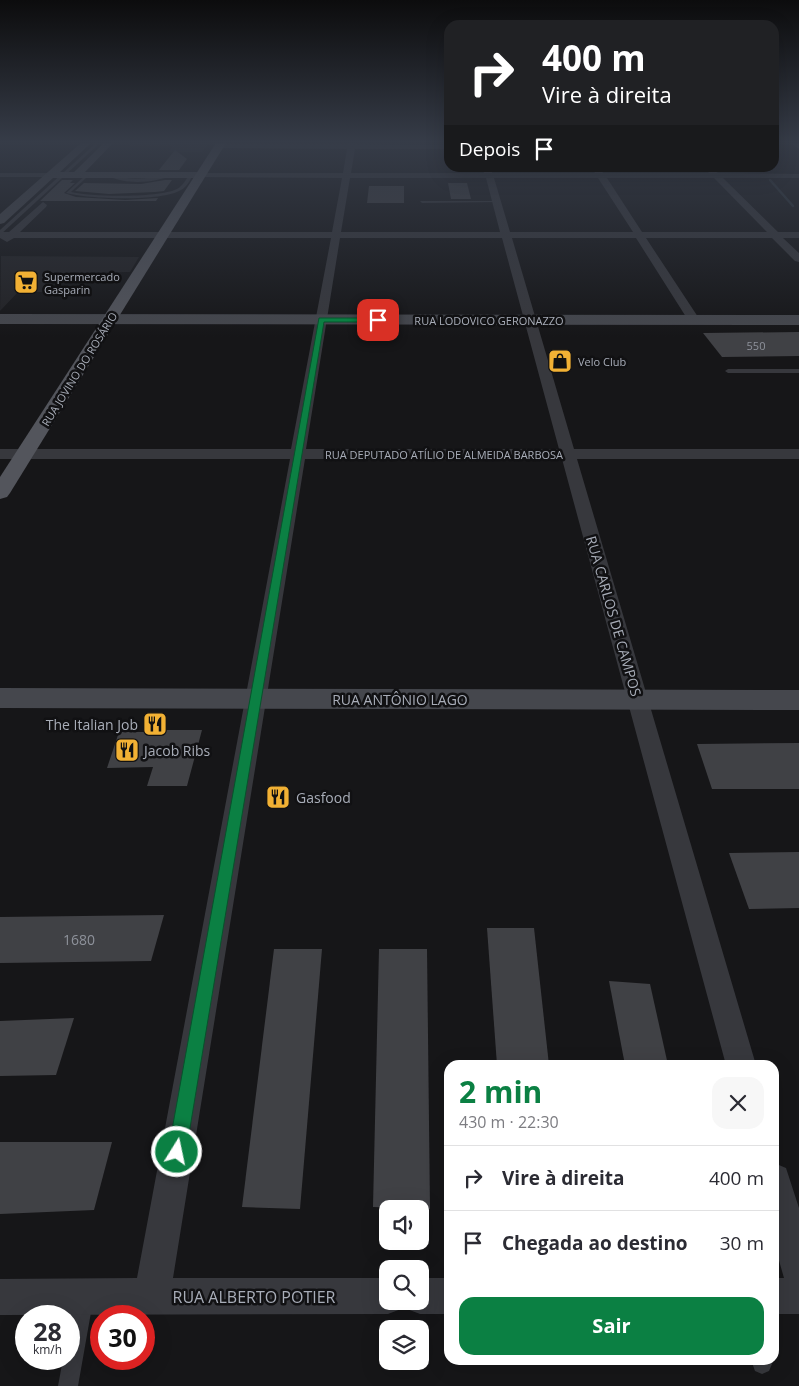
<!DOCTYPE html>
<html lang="pt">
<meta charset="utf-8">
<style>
body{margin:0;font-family:"Open Sans",sans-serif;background:#f7f7f7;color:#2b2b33;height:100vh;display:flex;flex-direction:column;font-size:19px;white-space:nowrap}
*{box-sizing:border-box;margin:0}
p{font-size:16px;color:#7c7c81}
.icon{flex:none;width:28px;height:28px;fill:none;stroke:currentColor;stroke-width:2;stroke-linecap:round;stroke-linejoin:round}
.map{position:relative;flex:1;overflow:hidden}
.side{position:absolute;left:444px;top:1060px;width:335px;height:305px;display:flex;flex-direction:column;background:#fff;border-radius:15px;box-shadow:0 5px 20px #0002}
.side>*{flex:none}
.top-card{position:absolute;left:444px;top:20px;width:335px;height:152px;border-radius:15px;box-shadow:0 5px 20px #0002;background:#202124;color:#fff;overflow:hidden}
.fabs{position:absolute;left:379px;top:1200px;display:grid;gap:10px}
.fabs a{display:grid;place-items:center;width:50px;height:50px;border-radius:10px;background:#fff;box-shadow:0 5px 20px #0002;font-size:25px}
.speed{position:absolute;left:15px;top:1305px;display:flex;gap:10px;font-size:25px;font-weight:700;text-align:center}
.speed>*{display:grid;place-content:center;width:65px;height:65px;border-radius:50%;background:#fff;box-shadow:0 5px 20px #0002;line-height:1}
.speed small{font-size:12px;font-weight:400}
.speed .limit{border:8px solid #d22;background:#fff;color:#111}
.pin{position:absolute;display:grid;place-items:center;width:42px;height:42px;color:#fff;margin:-21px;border-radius:10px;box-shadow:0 2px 8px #0006}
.me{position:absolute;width:55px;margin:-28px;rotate:10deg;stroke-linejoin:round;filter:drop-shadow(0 0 4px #0008)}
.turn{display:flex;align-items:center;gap:18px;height:105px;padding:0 15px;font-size:22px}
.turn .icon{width:65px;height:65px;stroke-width:2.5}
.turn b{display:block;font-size:35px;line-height:42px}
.then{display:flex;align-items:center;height:48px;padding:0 15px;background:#0003;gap:10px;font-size:19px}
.round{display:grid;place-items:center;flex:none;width:52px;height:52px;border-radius:15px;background:#f7f7f7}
.overview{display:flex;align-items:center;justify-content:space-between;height:85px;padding:0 15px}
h1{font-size:30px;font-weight:700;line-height:38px;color:#0b8043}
.button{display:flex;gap:10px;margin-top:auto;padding:10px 15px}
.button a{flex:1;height:58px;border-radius:15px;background:#0b8043;color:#fff;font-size:20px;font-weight:700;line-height:58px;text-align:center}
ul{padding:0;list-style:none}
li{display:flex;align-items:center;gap:15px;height:65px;padding:0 15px;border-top:1px solid #e1e1e2}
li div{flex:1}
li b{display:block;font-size:19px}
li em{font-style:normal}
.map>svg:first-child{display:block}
</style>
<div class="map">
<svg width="799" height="1386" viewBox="0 0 799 1386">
<rect width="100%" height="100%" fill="#161618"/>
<g fill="#222225">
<path d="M133,143H209L202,152H169L173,146H130Z"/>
<path d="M1,256L139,257L130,272L59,273L43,292H18L0,311Z"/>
</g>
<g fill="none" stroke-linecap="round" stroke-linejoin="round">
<path stroke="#2c353c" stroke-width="2.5" d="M770,180L793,206"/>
</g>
<g fill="#404145">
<path d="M175,150L187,159L179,170H159Z"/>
<path d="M62,180H73L70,183H75L64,193L76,197L125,200L158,198L156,201H40Z"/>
<path d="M165,180H172L164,191L155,192L109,194L75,191L84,183L141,184Z"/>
<path d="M448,183H467L471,199H451Z"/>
<path d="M369,186H404V203H367Z"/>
<path d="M799,332V356L722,357L703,333Z"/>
<path d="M164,730H202L187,786H147L153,767L107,768L119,732H163Z"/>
<path d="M799,743V789H712L697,744Z"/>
<path d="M799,852V908L749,909L729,853Z"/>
<path d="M164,915L151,961L0,963V917Z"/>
<path d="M487,928H534L549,1065H497Z"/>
<path d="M274,949H322L300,1209L242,1207Z"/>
<path d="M379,949H427L430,1209L373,1207Z"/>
<path d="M609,981L650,984L668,1065H625Z"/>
<path d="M74,1018L56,1075L0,1076V1021Z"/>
<path d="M0,1142H112L94,1210L0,1214Z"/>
</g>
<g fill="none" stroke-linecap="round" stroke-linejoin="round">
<g fill="#37383d" fill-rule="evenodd">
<path d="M96,143H100L0,235V230Z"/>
<path d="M87,174L88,176L71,192C91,197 159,198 177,189C183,186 186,179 190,174L193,175C190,180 187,187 181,190C162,202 88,199 66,193Z"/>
<path d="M110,174C130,182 150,178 171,174L173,175C155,183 126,185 109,176Z"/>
<path d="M420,201H497L499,202L422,203Z"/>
<path d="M799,369V373H728L725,371L728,369Z"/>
<path d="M83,1291L90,1294L93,1301L78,1386H58L63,1359H69C69,1337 68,1315 76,1294Z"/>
<path d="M751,1360H771L772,1364L769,1371L762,1374L755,1371Z"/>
</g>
<g fill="#37383d" fill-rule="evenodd">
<path d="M349,143H355V144L449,145V149H355L351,173H484L483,168H491L492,173H595L592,168H600L603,173H709L707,171L711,169L718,173L799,174V178H723L778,232H799V238H783L799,253V262L795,261L772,238H646L700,320L694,324L688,320L636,238H512L574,449H799V459H577L756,1065H726L562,459H305L173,1278H388V1301H420V1278H449V1314H420L407,1309L404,1302L401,1309L388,1314L0,1315V1279L137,1278L290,459H0V449H291L331,238H14L7,242L0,238V232H9L43,202L47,205L46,207L20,232H332L342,178L201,177L197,175L201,173H343L347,149L219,148L215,146L219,144H348ZM350,178H486L500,232H341ZM494,178H598L633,232H510ZM607,178H714L767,232H642ZM340,238H502L559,449H306Z"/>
<path d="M0,173H49L53,175L49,177H0Z"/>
<path d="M774,1163L786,1168L799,1208V1314H774V1278H784L774,1243Z"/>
</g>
<g fill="#45474d" fill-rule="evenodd">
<path d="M81,143H91L60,172H74L104,143H113L85,172H201L206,175L201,178H53L4,223L0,224V214Z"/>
<path d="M791,143H799V149Z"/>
<path d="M0,314L799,315V325L0,324Z"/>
<path d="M0,688L799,690V710L0,708Z"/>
</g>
<path fill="#53555c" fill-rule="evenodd" d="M216,143H226L10,493L7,497L0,499V477Z"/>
</g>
<linearGradient id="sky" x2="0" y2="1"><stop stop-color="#0c0c0d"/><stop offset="0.42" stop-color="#363c48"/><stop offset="1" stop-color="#363c48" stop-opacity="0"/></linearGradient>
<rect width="799" height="337" fill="url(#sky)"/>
<path fill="#0b8043" stroke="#07532c" d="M319,318H378L381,320L378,322H324L186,1152L183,1158L177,1160L171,1158L168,1152Z"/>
<defs>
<g id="supermarket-square" transform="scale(1.25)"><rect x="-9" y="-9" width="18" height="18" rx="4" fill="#f2b134" stroke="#111113"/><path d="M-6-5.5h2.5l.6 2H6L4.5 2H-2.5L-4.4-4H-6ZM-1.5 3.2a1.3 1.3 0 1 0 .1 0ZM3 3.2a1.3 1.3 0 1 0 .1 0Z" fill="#111"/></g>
<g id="shop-square" transform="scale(1.25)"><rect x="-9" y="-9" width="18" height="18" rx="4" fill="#f2b134" stroke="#111113"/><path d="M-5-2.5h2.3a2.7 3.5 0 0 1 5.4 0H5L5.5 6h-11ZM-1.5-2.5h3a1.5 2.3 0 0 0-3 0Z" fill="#111"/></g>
<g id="restaurant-square" transform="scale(1.25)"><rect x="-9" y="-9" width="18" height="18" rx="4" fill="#f2b134" stroke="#111113"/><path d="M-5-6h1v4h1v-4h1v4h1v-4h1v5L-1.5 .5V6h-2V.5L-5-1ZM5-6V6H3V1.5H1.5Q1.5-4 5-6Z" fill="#111"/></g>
</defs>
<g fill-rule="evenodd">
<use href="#supermarket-square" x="26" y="282"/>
<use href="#shop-square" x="560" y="361"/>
<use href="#restaurant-square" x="155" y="724"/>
<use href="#restaurant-square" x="127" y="750"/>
<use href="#restaurant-square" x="278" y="797"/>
</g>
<g text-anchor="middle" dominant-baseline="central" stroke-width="5" stroke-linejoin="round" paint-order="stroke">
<g font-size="11" fill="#a8adb8" stroke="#111113" text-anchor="start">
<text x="44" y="276">Supermercado<tspan x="44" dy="13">Gasparin</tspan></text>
<text x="578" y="361">Velo Club</text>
</g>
<g font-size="11" fill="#a8adb8" stroke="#111113">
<text x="489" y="320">RUA LODOVICO GERONAZZO</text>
<text transform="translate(79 369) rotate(-58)">RUA JOVINO DO ROSÁRIO</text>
<text x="444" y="454">RUA DEPUTADO ATÍLIO DE ALMEIDA BARBOSA</text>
</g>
<g font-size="11" fill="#8e929b">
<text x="756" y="345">550</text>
</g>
<g font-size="14" fill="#a8adb8" stroke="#111113">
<text transform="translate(614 616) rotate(74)">RUA CARLOS DE CAMPOS</text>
<text x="400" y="699">RUA ANTÔNIO LAGO</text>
</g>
<g font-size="14" fill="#a8adb8" stroke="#111113" text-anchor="start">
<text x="138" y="724" text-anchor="end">The Italian Job</text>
<text x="144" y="750">Jacob Ribs</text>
<text x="296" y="797">Gasfood</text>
</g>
<g font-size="14" fill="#8e929b">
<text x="79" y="939">1680</text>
</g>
<g font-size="16" fill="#a8adb8" stroke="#111113">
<text x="254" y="1297">RUA ALBERTO POTIER</text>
</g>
</g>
</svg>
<div class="fabs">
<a><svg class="icon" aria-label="sound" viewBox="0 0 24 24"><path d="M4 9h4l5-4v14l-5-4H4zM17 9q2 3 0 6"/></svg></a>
<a><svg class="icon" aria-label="search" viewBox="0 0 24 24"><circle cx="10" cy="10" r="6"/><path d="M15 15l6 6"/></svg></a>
<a><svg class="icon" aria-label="layers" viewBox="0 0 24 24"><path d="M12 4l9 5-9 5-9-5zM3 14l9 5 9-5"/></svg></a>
</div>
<div class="speed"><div>28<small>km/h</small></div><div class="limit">30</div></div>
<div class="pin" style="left:378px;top:320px;background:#d93025"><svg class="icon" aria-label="arrive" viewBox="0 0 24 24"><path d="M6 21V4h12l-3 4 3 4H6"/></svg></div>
<svg class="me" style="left:177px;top:1152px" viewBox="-20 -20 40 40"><circle r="17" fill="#0b8043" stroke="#fff" stroke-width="3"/><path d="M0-11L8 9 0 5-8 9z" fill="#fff"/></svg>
<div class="top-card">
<div class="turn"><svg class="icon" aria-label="right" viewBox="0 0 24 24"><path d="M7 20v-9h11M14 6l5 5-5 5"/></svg><div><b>400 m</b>Vire à direita</div></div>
<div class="then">Depois<svg class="icon" aria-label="arrive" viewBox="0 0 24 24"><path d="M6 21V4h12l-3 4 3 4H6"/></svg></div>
</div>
<section class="side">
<div class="overview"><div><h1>2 min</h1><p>430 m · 22:30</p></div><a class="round"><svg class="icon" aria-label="close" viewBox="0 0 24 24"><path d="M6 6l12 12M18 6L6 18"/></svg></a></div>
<ul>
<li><svg class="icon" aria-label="right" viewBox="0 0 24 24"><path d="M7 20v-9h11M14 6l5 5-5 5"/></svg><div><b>Vire à direita</b></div><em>400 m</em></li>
<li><svg class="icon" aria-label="arrive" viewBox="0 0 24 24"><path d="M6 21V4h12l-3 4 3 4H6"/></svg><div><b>Chegada ao destino</b></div><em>30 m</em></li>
</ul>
<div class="button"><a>Sair</a></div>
</section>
</div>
